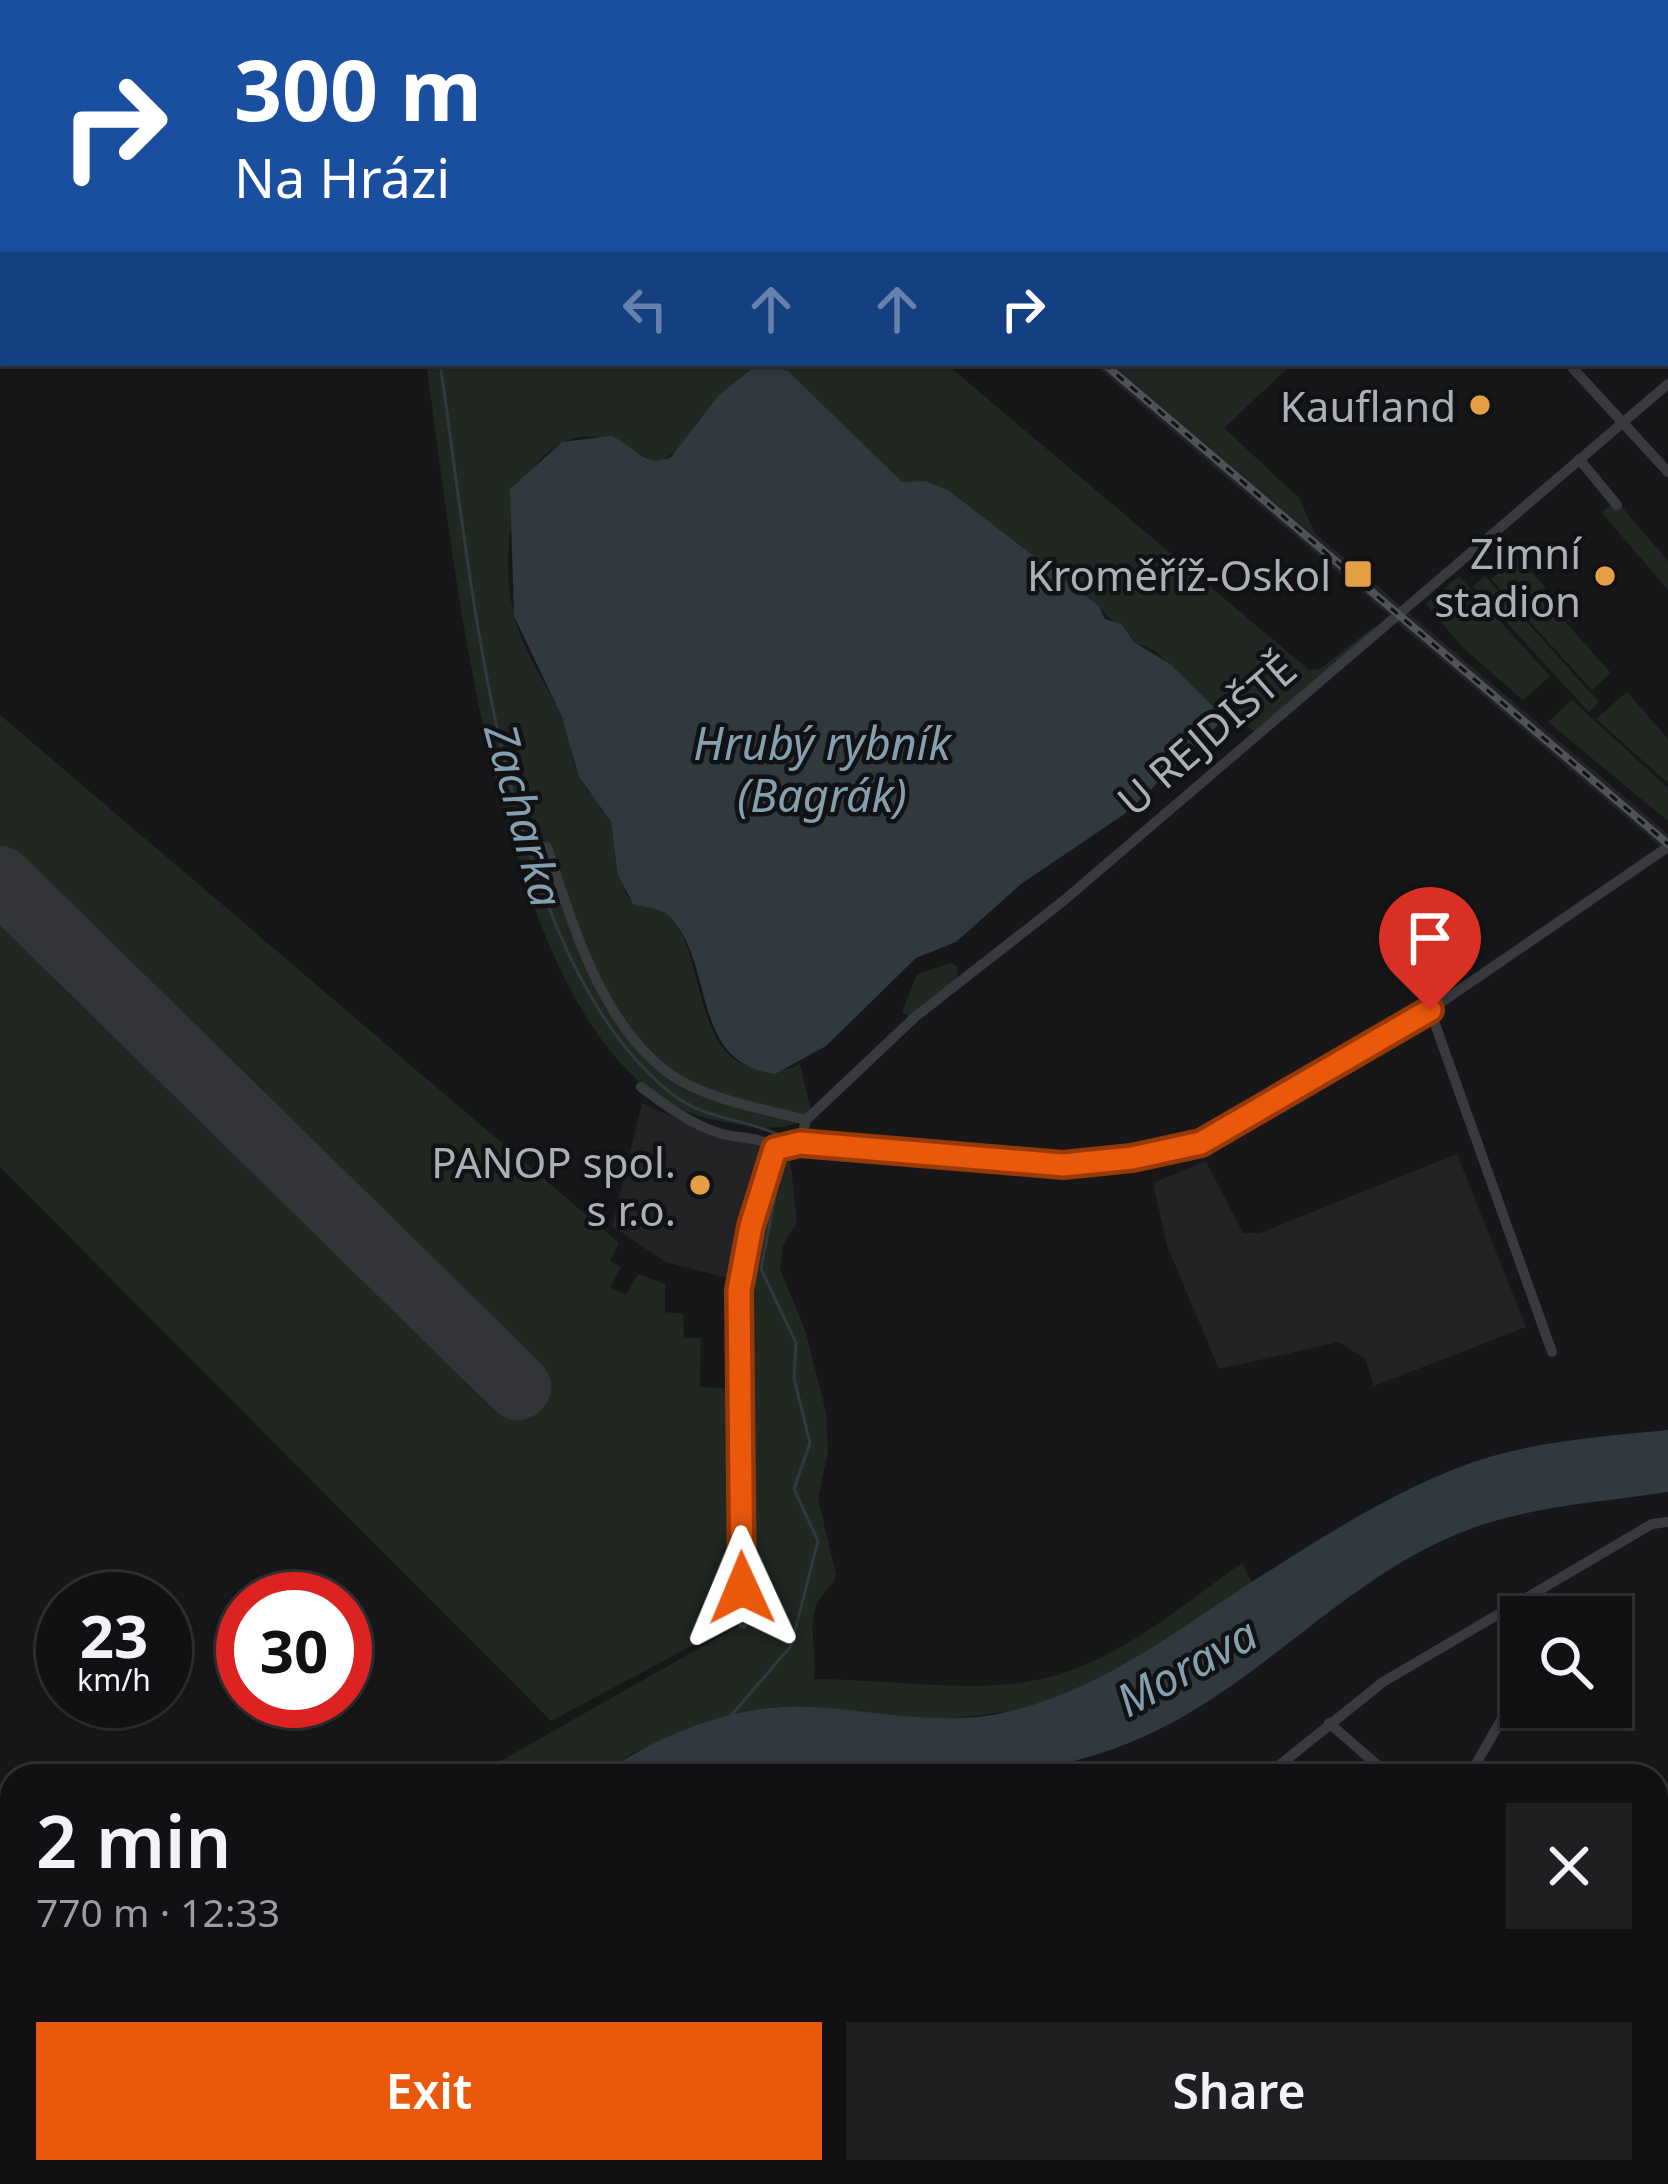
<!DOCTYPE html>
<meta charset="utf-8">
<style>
body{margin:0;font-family:"Noto Sans",sans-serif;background:#1e1f21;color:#f1f3f6;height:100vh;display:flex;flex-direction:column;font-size:45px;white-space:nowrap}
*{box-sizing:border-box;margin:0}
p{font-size:39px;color:#9c9da0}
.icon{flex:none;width:66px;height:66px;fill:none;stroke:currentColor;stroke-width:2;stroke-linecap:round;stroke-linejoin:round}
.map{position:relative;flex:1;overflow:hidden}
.details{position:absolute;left:0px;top:1764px;width:1668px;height:420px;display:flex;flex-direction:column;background:#111113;border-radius:36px 36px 0 0;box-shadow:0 3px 9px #0004,0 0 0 3px #303133}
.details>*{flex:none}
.banner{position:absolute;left:0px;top:0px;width:1668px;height:366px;box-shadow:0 3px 9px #0004,0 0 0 3px #303133;background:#1a4fa0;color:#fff;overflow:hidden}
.controls{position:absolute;left:1500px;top:1596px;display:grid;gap:24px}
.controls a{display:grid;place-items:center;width:132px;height:132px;border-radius:0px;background:#111113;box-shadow:0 3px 9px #0004,0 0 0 3px #303133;font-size:60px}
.speed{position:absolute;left:36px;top:1572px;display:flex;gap:24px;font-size:60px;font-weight:700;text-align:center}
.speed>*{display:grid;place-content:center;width:156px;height:156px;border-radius:50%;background:#111113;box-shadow:0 3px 9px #0004,0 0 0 3px #303133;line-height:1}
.speed small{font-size:30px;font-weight:400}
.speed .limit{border:18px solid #d22;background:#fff;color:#111}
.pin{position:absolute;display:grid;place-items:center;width:102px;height:102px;color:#fff;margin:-123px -51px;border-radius:50% 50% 50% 0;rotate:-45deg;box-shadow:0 0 12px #0007}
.pin .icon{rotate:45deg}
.me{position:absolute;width:132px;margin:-66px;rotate:359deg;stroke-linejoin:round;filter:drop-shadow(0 0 9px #0008)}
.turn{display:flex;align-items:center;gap:42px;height:252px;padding:0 36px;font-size:54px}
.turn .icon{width:156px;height:156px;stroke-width:2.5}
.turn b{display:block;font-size:84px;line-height:102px}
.lanes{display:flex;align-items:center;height:114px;padding:0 36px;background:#0003;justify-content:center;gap:60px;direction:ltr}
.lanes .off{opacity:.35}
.round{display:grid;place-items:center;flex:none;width:126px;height:126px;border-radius:0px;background:#1e1f21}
.headline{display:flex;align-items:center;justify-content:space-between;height:204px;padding:0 36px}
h1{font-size:72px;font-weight:600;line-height:90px}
.button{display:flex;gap:24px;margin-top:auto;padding:24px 36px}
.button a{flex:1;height:138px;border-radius:0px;background:#ea580c;color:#fff;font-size:48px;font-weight:600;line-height:138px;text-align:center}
.button a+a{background:#1e1f21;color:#f1f3f6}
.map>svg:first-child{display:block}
</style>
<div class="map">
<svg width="1668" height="2184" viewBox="0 0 1668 2184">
<rect width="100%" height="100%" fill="#171719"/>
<g fill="#232326">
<path d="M374,0H688L692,3H375Z"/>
<path d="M1092,363H1115L1537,722L1668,834V853Z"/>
<path d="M642,1103L718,1137L761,1142L767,1165L735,1280L665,1262L612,1226Z"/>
<path d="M1457,1154L1526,1327L1374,1386L1365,1359L1339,1342L1219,1369L1167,1246L1153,1183L1206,1161L1243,1233H1260Z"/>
</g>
<g fill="#212822">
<path d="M426,363H945L1309,670L1320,669L1375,626L1367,641L1256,732L1216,709L1155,651L1134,642C1124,624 1108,623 1099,606L948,490L926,481L902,482L750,370C725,387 678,456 662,461C646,466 607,420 562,443C507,471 501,560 514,615C523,654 550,687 564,723C571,740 571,759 579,776C585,792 603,802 611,820C622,846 615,873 629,899C642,907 661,906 671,918C707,959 693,1066 764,1069C779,1070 787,1071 800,1064L812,1115C783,1136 748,1126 715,1120C498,1080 453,542 426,363Z"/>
<path d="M1115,363H1293L1224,428L1299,498L1316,535Z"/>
<path d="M1616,500L1668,561V590L1602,513Z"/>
<path d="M1517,556L1546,588L1540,594L1611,673L1592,690L1491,579Z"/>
<path d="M1459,576L1550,676L1523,700L1464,649L1426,604Z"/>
<path d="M1485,576L1599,702L1589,712L1473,586Z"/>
<path d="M1627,692L1668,739V783L1596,719Z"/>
<path d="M1572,700L1668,788V821L1548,722Z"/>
<path d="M0,715L619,1243L610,1261L621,1267L610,1287L626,1295L638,1274L665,1284V1312L683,1314L684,1338H701L700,1387L737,1389L736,1605L725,1628L551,1721L0,1167V912L502,1406L534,1373L0,847Z"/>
<path d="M952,963L958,967L955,991L910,1017L902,1012L917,974Z"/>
<path d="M790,1157L797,1222L783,1245L780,1269L805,1330L826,1412L828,1452L818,1498L836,1575C831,1590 819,1594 815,1609C809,1631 817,1655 814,1679C890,1679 980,1696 1054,1676C1124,1656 1184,1604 1242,1563L1252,1583L1165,1644L1087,1687L1014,1711L937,1720L777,1707L632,1753L600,1776H474L742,1624L749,1478L744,1287L777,1159Z"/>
<path d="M85,2172H246L255,2184H13Z"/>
</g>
<g fill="#30393e">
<path d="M767,365L788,371L902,482L926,481L948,490L1099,606L1105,619L1121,624L1134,642L1170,664L1216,709L1221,722L1126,813L1021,884L956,942L916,958L826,1046L775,1074C688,1062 717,965 669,916C660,907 645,908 633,904L618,875L611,821L579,777L562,717L514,616L510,489L562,442L611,436C635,446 645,469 671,457L719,395L750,370Z"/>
<path d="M1668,1430V1492C1603,1502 1532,1506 1470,1529C1348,1574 1262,1684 1145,1736C1100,1757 1052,1767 1004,1776H600C657,1734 740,1702 812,1707C882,1711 950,1729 1019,1709C1104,1685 1168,1637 1241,1589C1316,1541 1403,1483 1489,1457C1548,1440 1607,1436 1668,1430Z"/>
</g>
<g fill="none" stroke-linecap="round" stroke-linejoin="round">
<g stroke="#30393e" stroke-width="3">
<path d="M388,0L389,3"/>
<path d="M440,363C471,569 500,958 671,1093C704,1120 743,1118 779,1135L783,1145"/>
<path d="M442,367L463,363"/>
<path d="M728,1719L791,1646L818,1541L794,1489L810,1443L794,1378L796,1343L761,1269L783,1154"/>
</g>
<path stroke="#333438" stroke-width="66" d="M0,879L518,1387"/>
<g stroke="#383a3d" stroke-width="10">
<path d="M9,0L11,3"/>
<path d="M84,0L96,3"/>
<path d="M1447,0L1448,3"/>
<path d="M53,3L77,0"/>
<path d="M1665,95L1668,94"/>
<path d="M1665,186H1668"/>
<path d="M1665,354L1668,357"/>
<path d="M1568,363L1668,472"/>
<path d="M1579,459L1617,505"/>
<path d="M547,847C573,924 599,1020 667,1072C705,1100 762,1108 806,1120"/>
<path d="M1430,1010L1552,1352"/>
<path d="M641,1087C665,1105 690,1124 719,1133C740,1140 757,1134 775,1149"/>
<path d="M800,1143L806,1120L915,1017L1062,902L1668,384"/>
<path d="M775,1149L800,1143L1063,1164L1201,1143L1430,1010L1668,847"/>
<path d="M743,1624L738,1290L751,1226L775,1149"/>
<path d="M1329,1723L1390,1776"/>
<path d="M1266,1776L1383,1682L1652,1524L1668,1522"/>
<path d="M1469,1776L1508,1708"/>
<path d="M1656,1905L1668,1909"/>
<path d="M1606,2172L1623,2184"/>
<path d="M627,2184L644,2172"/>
</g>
<g stroke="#4f5256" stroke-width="8">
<g id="rail">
<path d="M677,0L680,3"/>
<path d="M1103,363L1668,844"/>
</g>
</g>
<use href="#rail" stroke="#121214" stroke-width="3" stroke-dasharray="9" stroke-linecap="butt"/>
</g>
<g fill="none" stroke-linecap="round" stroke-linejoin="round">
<g stroke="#983908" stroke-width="30">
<path id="route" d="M742,1588L739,1290L751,1226L775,1149L800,1143L1063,1165L1132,1158L1201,1143L1430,1010"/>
</g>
<use href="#route" stroke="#ea580c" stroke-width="21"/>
</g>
<g fill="#e49e44" stroke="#121214" stroke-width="4.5">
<circle cx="1480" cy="405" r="12"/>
<rect x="1343" y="559" width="30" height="30" rx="6"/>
<circle cx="1605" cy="576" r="12"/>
<circle cx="700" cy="1185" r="12"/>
</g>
<g text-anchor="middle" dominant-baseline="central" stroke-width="9" stroke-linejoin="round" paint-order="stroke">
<g font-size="42" fill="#aab0b8" stroke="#121214" text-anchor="end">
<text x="1456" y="405">Kaufland</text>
<text x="1581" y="552">Zimní<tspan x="1581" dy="48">stadion</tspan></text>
<text x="1331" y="574">Kroměříž-Oskol</text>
<text x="676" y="1161">PANOP spol.<tspan x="676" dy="48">s r.o.</tspan></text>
</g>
<g font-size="42" fill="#aab0b8" stroke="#121214">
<text transform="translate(1206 734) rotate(-41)">U REJDIŠTĚ</text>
</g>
<g font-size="45" font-style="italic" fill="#84a0b0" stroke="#121214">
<text x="822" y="742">Hrubý rybník<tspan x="822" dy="52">(Bagrák)</tspan></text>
<text transform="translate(525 815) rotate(75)">Zacharka</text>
<text transform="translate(1186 1666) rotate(-29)">Morava</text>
</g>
</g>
</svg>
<div class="controls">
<a><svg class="icon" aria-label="search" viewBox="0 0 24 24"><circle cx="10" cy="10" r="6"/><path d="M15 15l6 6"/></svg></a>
</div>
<div class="speed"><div>23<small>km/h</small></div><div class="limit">30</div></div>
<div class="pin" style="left:1430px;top:1010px;background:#d93025"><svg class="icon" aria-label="arrive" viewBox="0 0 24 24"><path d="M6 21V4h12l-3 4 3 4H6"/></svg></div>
<svg class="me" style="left:742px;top:1588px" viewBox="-20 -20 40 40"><path d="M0-17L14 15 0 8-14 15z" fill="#ea580c" stroke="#fff" stroke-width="4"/></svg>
<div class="banner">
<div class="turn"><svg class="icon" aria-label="right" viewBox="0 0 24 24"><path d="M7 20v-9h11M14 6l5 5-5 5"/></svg><div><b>300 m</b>Na Hrázi</div></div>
<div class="lanes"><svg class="icon off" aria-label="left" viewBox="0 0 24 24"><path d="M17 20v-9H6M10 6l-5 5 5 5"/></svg><svg class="icon off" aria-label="ahead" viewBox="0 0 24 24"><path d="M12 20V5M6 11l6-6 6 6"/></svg><svg class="icon off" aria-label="ahead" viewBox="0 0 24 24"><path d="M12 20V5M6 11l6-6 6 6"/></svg><svg class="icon" aria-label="right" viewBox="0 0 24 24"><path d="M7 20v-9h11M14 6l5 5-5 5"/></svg></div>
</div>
<section class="details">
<div class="headline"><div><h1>2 min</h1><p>770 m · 12:33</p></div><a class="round"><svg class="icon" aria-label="close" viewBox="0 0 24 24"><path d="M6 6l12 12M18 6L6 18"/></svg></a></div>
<div class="button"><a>Exit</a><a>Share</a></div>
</section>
</div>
